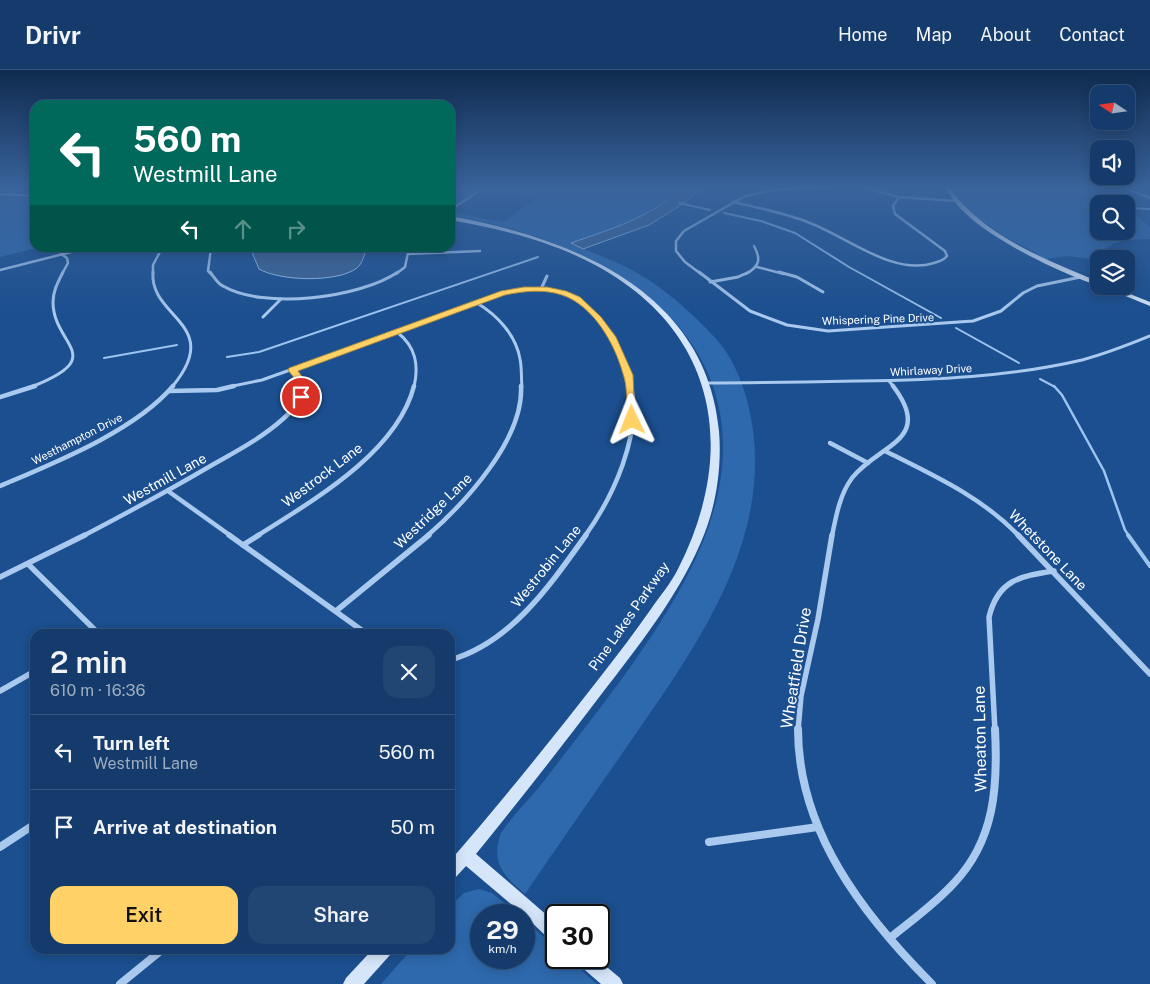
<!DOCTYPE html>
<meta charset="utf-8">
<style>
body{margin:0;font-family:"Public Sans",sans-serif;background:#214673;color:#f1f3f6;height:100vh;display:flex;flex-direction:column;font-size:19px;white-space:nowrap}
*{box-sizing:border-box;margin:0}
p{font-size:16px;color:#9dadc1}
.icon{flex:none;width:28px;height:28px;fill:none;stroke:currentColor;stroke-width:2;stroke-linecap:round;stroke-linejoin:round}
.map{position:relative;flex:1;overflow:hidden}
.drawer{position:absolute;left:30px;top:559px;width:425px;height:325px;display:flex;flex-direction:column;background:#143b6b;border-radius:15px;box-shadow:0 2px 12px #0003,0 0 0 1px #33557e}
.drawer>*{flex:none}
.guide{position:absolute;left:30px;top:30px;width:425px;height:152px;border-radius:15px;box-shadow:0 2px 12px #0003,0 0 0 1px #33557e;background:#00695c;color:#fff;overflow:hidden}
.needle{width:32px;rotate:283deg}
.tools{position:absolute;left:1090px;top:15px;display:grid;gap:10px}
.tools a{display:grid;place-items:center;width:45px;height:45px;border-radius:10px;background:#143b6b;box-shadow:0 2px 12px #0003,0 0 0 1px #33557e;font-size:25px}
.speed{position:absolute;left:470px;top:834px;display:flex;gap:10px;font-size:25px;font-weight:700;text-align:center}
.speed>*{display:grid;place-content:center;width:65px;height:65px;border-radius:50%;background:#143b6b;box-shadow:0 2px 12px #0003,0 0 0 1px #33557e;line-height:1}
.speed small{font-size:12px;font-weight:400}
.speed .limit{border:2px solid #111;border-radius:8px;background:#fff;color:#111}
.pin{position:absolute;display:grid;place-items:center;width:42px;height:42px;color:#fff;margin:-21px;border:2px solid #fff;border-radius:50%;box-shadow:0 1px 5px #0007}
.me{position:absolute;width:55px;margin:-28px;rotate:358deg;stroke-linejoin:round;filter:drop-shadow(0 0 4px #0008)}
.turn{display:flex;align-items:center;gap:18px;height:105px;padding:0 20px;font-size:22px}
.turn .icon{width:65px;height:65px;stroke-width:2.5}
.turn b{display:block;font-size:35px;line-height:42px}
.lanes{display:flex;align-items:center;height:48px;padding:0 20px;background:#0003;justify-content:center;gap:25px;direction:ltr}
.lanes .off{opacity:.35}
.round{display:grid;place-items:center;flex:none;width:52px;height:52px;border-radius:15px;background:#214673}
.head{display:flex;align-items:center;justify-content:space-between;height:85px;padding:0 20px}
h1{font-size:30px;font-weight:600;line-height:38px}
.button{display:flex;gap:10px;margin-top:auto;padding:10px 20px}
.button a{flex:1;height:58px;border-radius:15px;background:#ffd166;color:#111;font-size:20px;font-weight:600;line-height:58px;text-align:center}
.button a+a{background:#214673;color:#f1f3f6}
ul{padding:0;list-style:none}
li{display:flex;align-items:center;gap:15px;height:75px;padding:0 20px;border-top:1px solid #33557e}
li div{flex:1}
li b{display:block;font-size:19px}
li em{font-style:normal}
header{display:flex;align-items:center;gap:30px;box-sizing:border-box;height:70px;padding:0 25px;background:#143b6b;border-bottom:1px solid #33557e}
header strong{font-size:24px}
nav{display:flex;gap:28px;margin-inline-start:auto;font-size:18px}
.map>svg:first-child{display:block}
</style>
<header>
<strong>Drivr</strong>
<nav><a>Home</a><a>Map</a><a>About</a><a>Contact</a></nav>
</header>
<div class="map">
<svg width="1150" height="914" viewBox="0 0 1150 914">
<rect width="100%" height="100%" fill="#1b4f8f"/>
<g fill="#2e69ad">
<path d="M0,116L35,117V125L0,122Z"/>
<path d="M450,116H659L680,119L639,148L572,174C589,181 607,188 624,196C659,213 692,242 718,271C736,292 746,321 751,348C775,476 688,588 619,688C588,733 556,778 525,824C504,806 490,793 501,763C513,745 530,729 544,711C591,649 641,589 679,521C800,308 655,181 450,145V142L504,152L535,129L478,122L450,138Z"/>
<path d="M949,116H1085L1123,134H1099V161H1126V136L1150,157V169C1132,170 1117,168 1103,181L1106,189L1099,190L1067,186L1046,189L1001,164L976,147L966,138Z"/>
<path d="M0,125L35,127V178H37L0,187Z"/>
<path d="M479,819L492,823L519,845H481V888H524V849L556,878V888H567L597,914H381L412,879H450V836L464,823Z"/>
</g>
<g fill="#3c6290" stroke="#9cc4f0">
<path d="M683,116H704L681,135L649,155L583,179L571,173C611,159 653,147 683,116Z"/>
<path d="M253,178H366C365,184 362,194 357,198C337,213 280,211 259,199L253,185Z"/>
</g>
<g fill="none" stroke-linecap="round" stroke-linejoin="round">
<g stroke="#9cc4f0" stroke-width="2">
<path d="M679,133L710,140"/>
<path d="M1129,138L1150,139"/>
<path d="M724,143L761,151L795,163L849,197L941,248"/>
<path d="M956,258L1019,293"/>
<path d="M227,287L259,282L538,187"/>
<path d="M104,288L177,275"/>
<path d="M1040,309L1055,317"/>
</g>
<path stroke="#9cc4f0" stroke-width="2.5" d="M1054,316L1062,325L1104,401L1125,460L1129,466"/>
<path stroke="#9cc4f0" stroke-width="4" d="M1128,465L1150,496"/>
<g stroke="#a9c9ee" stroke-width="2.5">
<path d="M857,116L899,127L956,131"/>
<path d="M1120,116L1150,128"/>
<path d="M1128,118L1148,116"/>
<path d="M733,132C759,138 786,143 810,153C847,167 893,206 934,193C940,191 943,191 947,186L945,181L895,144L893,136L899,127"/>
<path d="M450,140L487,116"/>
<path d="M61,184L67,188L68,193L62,204"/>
<path d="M408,184L480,181"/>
<path d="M757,197L784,204"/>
<path d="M0,200L87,178"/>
<path d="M153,204V195L162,178"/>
<path d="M211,204L208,201L211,178"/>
<path d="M396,204L405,197L409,178"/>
<path d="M701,204L685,192L676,181V171L684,161L745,126L773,120L847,116"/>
<path d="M746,204C760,196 761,189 754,176"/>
</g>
<g stroke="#a9c9ee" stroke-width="3">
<path d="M153,202C149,248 225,254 172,317"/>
<path d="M210,202C214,207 218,214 223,216C264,240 360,228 398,202"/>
<path d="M699,202L750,241L787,255L828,261L973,251L1001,241L1023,223L1037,216L1081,207"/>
<path d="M779,202L797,207L823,222"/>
<path d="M710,212L738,207L749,202"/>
<path d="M541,219L547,206"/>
<path d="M477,233C497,245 516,265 520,289C522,298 521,308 522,317"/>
<path d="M263,247L281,229"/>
<path d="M397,262C416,277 419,295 414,317"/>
<path d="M292,300L300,308L303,317"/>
<path d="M889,311L894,317"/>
<path d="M707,313C758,313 808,312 859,311C934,310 1009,307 1082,290C1105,284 1128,275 1150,266"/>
<path d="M31,317C110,286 53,276 53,232C53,221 58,212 63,202"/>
<path d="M228,317L262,310L511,221C557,214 583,226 609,265C613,271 618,277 621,284C626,294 628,307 631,317"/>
</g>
<g stroke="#a9c9ee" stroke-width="4.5">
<path d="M169,321L217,320L234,316"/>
<path d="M0,327L35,316"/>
<path d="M830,373L868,393"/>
<path d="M885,381C933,405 982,427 1019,466"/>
<path d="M0,416C54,393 135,361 173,316"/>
<path d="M168,421L231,466"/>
<path d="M83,466C125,444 166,422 207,398C233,383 261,369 284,348C293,340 303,329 303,316"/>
<path d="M257,466C312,431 397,383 414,316"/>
<path d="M427,466C465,433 524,369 521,316"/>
<path d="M585,466C613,427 642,365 631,316"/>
<path d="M832,466C836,446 840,424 852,408C878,374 935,371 893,316"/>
</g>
<g stroke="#a9c9ee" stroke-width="5.5">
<path d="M229,465L367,564"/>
<path d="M1018,465L1150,604"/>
<path d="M243,475L259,465"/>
<path d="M28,494L99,564"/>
<path d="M0,507L85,465"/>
<path d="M336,541L429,465"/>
<path d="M450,590C511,573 551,514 586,465"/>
<path d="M0,621L35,601"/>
<path d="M798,661L801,626L818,549L832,465"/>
<path d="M995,661L989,547C998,510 1020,506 1054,501"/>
</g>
<g stroke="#a9c9ee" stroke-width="8">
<path d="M798,659C798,761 863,845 932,914"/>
<path d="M709,772L818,757"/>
<path d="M0,777L35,754"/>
<path d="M890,868C912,850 935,834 954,813C995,770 998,716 995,659"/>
<path d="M120,914L163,879"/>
</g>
<g fill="#d6e6fa" fill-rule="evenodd">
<path d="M944,116H948C983,166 1045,189 1099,212V216C1058,202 981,166 955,132C951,127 947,121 944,116Z"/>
<path d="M0,123L35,125V127L0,125Z"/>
<path d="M450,146C571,168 706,220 719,361C722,398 716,438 701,472C677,528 637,578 600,626C560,679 518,732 476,784L556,853V872L550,870L524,845L466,796L455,808L450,811V791C502,731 552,669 601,606C618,584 635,562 651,539C660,526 671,513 678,499C738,381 718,262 597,196C551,171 501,159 450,150Z"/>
<path d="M1101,216H1110L1150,232V236Z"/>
<path d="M373,879H392L390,885L364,914H343L346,908Z"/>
<path d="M576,888H596L620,908L623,914H601L578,894Z"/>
</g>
</g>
<linearGradient id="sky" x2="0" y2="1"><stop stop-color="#0f2b4f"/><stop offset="0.48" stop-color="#39639b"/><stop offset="1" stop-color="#39639b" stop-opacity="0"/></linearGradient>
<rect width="1150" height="244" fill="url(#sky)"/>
<path fill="#ffd166" stroke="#a68842" d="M524,217H547L566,221L580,227L601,247L616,267L633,305L635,351H629L627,350C626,335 628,317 623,304C615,274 593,235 562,225C544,219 524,221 505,225L298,301L307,313L304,329H298L297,327L298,313L288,300L289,298L501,221Z"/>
<g text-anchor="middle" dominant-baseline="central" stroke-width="4" stroke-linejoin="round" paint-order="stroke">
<g font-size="11" fill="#fff" stroke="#1b4f8f">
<text transform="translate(878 249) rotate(-2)">Whispering Pine Drive</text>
<text transform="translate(931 300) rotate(-3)">Whirlaway Drive</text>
<text transform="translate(77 369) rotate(-27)">Westhampton Drive</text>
</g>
<g font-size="14" fill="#fff" stroke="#1b4f8f">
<text transform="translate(322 405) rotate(-37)">Westrock Lane</text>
<text transform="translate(165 409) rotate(-29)">Westmill Lane</text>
<text transform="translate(433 441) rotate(-44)">Westridge Lane</text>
<text transform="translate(1048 480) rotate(46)">Whetstone Lane</text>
<text transform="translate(546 496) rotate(-51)">Westrobin Lane</text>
<text transform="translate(629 546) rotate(-55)">Pine Lakes Parkway</text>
</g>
<g font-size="16" fill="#fff" stroke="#1b4f8f">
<text transform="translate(796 598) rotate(-81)">Wheatfield Drive</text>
<text transform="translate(980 669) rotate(-91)">Wheaton Lane</text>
</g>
</g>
</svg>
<div class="tools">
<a><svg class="needle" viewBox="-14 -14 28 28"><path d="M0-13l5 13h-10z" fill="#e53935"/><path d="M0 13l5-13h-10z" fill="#9dadc1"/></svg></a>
<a><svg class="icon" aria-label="sound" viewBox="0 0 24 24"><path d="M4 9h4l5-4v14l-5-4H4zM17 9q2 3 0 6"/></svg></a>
<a><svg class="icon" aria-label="search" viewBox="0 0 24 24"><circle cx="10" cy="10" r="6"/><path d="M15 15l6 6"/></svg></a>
<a><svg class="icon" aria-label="layers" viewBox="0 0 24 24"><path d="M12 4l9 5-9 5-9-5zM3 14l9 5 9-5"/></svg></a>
</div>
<div class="speed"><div>29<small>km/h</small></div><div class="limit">30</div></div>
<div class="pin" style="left:301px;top:327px;background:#d93025"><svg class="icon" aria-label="arrive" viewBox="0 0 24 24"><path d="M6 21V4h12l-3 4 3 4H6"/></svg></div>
<svg class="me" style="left:632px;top:350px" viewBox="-20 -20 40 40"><path d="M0-17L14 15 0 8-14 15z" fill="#ffd166" stroke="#fff" stroke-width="4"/></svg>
<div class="guide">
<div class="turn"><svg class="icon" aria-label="left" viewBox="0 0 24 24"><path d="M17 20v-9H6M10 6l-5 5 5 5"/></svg><div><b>560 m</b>Westmill Lane</div></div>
<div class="lanes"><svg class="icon" aria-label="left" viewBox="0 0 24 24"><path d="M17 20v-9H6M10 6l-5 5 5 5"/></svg><svg class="icon off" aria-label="ahead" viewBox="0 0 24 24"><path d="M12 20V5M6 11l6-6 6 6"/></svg><svg class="icon off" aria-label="right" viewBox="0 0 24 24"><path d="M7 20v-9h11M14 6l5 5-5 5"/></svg></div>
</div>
<section class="drawer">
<div class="head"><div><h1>2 min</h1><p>610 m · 16:36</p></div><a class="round"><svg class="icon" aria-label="close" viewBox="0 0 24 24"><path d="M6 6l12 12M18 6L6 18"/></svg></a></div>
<ul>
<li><svg class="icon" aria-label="left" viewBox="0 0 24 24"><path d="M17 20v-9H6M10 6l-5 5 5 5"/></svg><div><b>Turn left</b><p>Westmill Lane</p></div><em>560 m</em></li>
<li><svg class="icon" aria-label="arrive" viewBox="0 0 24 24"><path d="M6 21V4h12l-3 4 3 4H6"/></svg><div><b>Arrive at destination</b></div><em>50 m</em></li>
</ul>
<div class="button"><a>Exit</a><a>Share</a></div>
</section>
</div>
